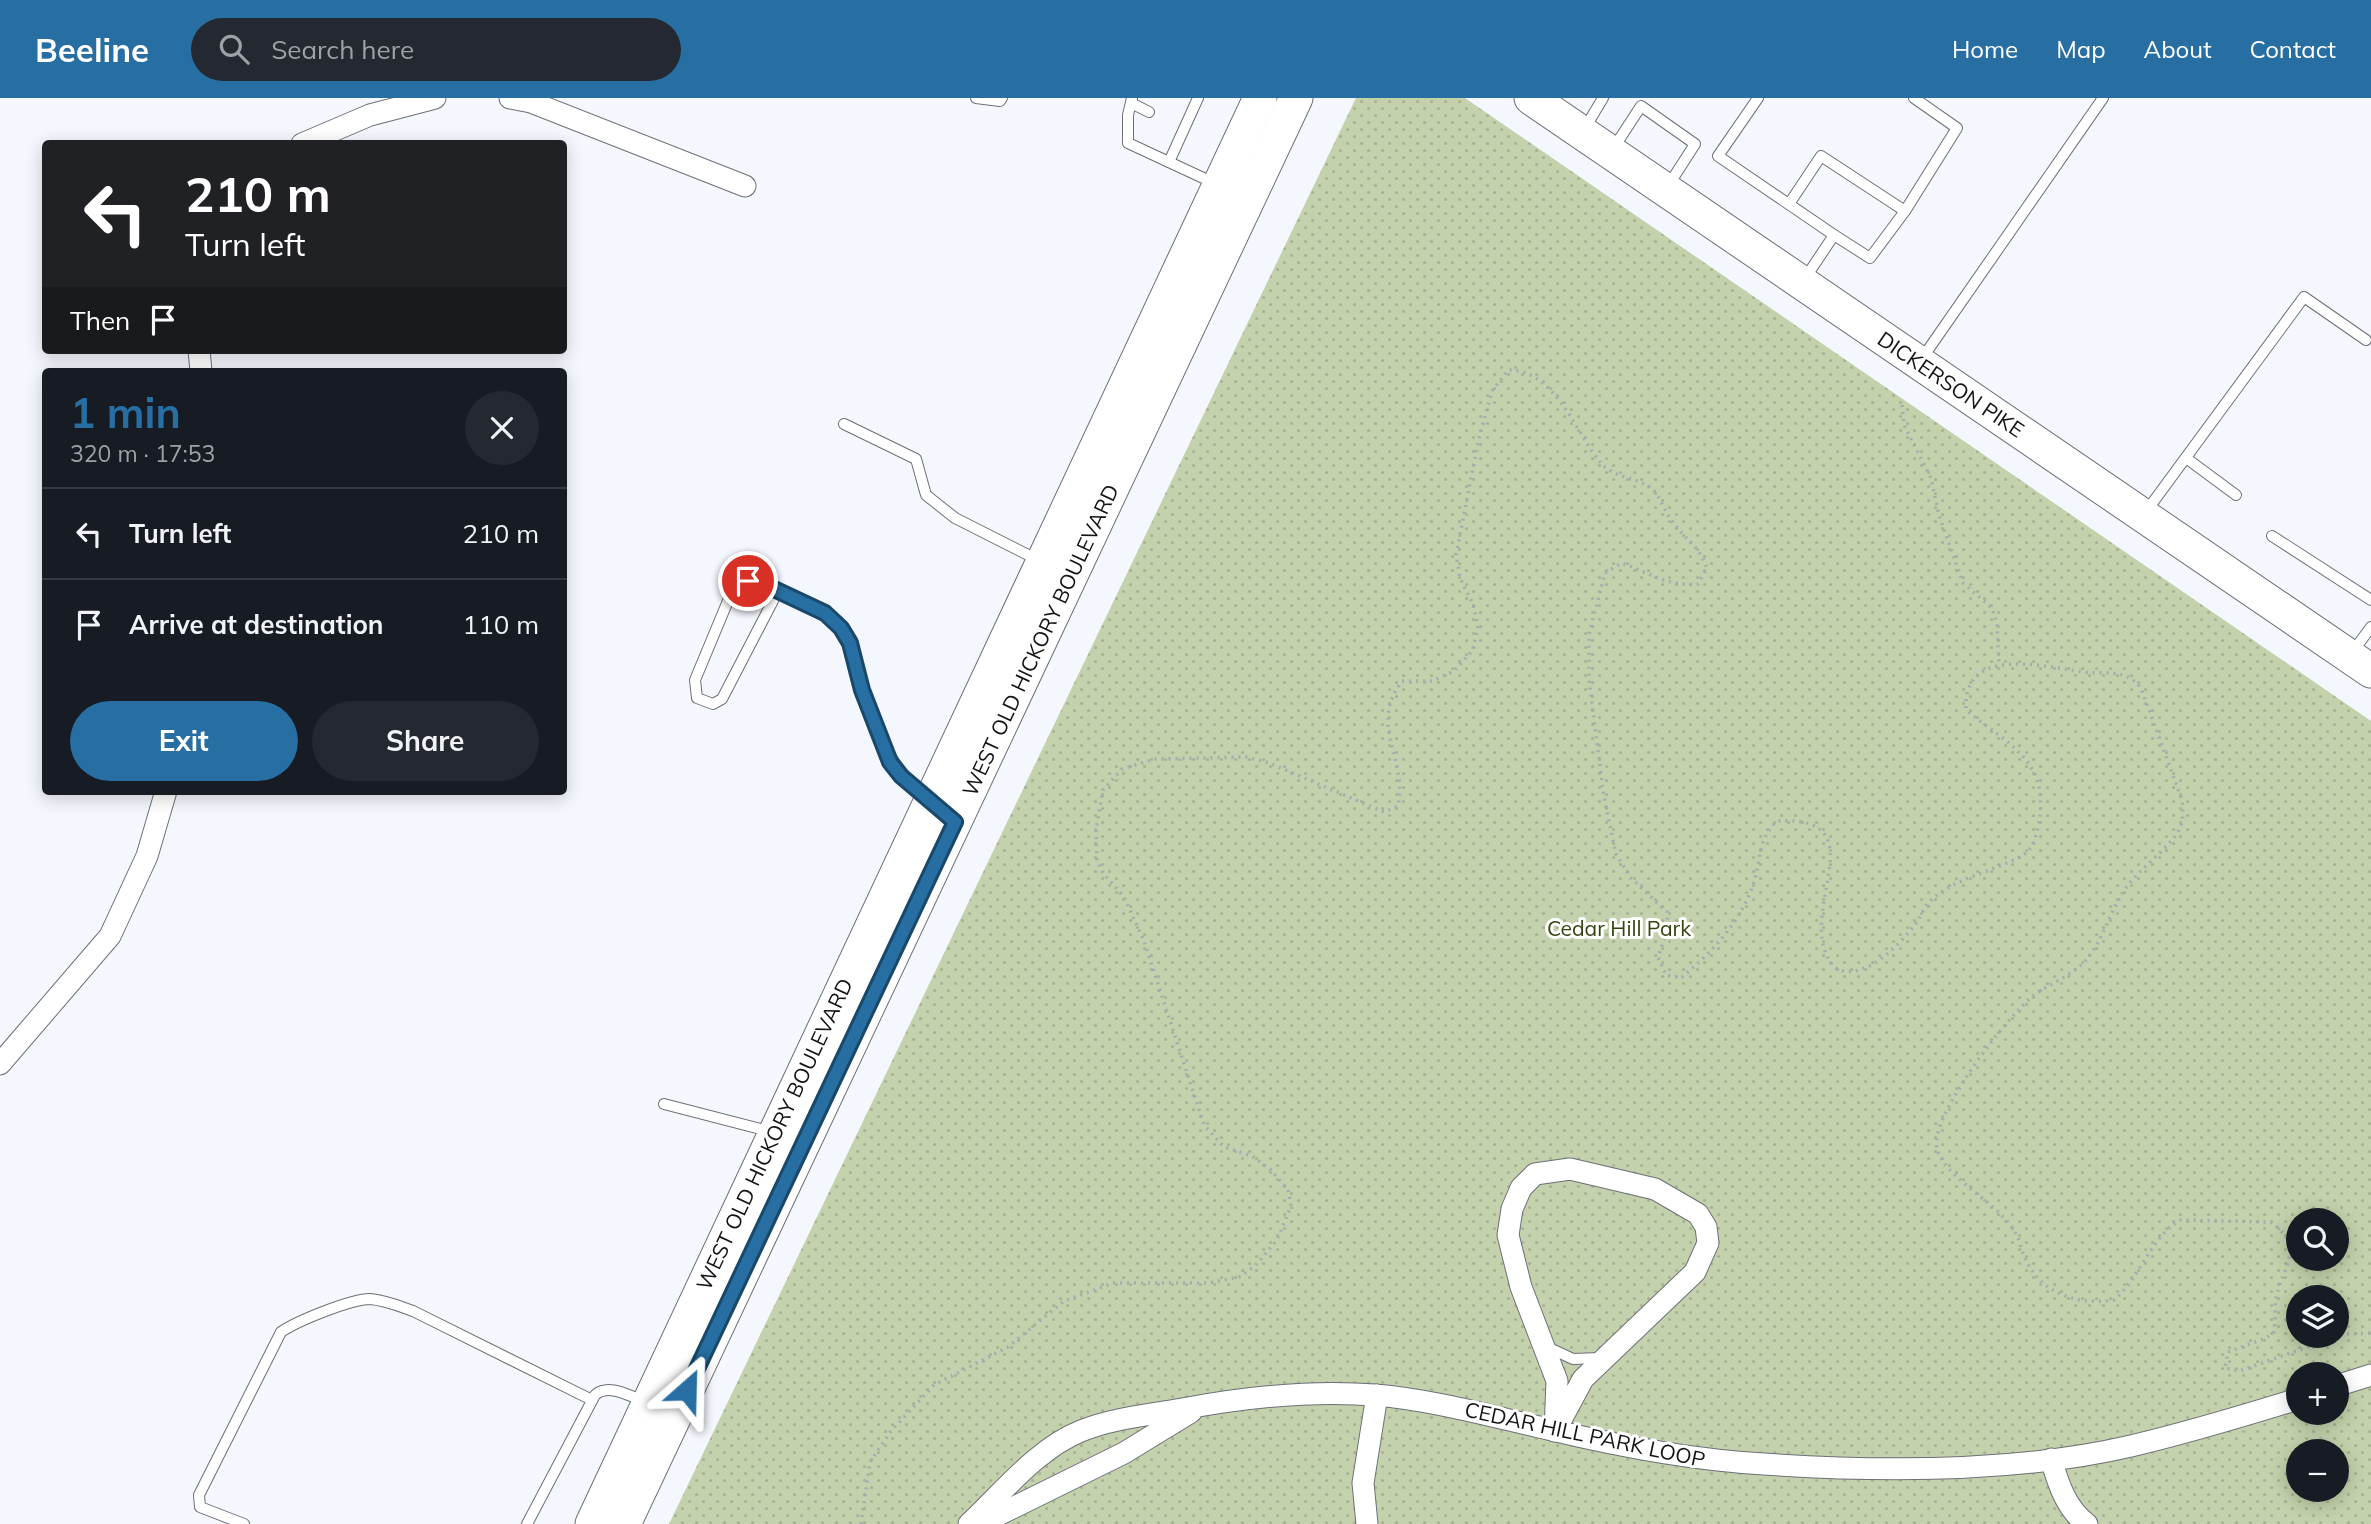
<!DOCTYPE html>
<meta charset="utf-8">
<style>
body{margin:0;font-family:Mulish,sans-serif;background:#242831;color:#f1f3f6;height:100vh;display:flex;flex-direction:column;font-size:26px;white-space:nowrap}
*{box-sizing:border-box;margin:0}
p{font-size:23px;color:#9ea1a6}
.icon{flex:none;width:38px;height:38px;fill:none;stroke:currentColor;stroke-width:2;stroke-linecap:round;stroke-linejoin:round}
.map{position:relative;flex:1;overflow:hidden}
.drawer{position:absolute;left:42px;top:270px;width:525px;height:427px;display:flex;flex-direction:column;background:#171b24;border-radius:7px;box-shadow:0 4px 18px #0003}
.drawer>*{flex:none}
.hud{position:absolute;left:42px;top:42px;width:525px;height:214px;border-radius:7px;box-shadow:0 4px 18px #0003;background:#202124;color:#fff;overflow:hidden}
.fabs{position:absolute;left:2286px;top:1110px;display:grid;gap:14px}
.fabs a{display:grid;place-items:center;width:63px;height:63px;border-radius:50%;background:#171b24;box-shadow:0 4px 18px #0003;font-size:35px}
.pin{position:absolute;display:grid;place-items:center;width:60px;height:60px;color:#fff;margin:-30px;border:4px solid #fff;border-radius:50%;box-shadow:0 2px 7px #0007}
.me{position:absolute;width:77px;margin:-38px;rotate:25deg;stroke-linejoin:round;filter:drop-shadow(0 0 5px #0008)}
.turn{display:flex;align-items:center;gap:24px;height:147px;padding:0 28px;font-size:32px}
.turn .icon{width:91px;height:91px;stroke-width:2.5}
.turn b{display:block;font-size:49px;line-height:60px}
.then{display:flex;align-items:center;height:66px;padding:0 28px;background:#0003;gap:14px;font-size:26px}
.round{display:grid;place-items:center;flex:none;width:74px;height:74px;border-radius:37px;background:#242831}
.headline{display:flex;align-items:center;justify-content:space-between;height:119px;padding:0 28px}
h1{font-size:42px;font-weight:700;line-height:52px;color:#276ea2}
.action{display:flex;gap:14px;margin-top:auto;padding:14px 28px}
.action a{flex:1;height:80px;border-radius:42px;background:#276ea2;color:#fff;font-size:28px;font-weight:700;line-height:80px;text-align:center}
.action a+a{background:#242831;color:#f1f3f6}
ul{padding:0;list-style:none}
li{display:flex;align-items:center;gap:21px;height:91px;padding:0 28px;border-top:2px solid #363941}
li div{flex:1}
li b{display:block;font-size:26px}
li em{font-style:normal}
header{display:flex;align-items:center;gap:42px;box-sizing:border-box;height:98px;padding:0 35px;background:#276ea2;color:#fff}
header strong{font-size:33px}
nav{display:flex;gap:38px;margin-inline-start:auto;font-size:24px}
.search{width:490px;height:63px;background:#242831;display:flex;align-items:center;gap:18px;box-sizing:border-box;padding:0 24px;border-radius:38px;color:#9ea1a6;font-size:26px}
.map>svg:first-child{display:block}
</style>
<header>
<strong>Beeline</strong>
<div class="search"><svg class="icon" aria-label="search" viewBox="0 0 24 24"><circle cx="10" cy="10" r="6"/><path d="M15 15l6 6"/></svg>Search here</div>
<nav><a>Home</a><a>Map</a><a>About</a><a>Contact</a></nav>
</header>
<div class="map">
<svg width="2371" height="1426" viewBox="0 0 2371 1426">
<defs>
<pattern id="park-dots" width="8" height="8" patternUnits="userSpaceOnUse" patternTransform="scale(1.75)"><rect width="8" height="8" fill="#c3d2ac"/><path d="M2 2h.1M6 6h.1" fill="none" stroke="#a7b393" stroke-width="1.8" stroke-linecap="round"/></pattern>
</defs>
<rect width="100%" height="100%" fill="#f5f7fe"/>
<path fill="url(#park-dots)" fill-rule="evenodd" d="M1356,0H1465L2371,623V1426H669ZM2298,1122H2336V1160H2298ZM2298,1199H2336V1237H2298ZM2298,1276H2336V1314H2298ZM2298,1353H2336V1391H2298Z"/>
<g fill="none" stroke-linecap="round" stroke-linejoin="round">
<g stroke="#6d6f77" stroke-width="12">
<g id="service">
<path d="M976,0L1000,3L1002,0"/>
<path d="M1132,0L1128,17V45L1214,85"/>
<path d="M1758,0L1718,58L1834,137L1804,182"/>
<path d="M1131,5L1149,14"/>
<path d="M1585,30L1603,0"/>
<path d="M1613,51L1641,8L1695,46L1668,88"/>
<path d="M1169,64L1198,0"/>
<path d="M1789,106L1821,58L1905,113L1870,160L1834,137"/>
<path d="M1905,113L1957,30L1914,0"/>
<path d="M1921,262L2103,0"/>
<path d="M844,326L916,361L926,397L955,420L1040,463"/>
<path d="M2186,360L2236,397"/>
<path d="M2145,415L2304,199L2366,242"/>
<path d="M2272,438L2371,502"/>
<path d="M778,493L722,601L713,606L697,600L695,582L735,486C755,481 768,488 786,497C805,506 827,513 841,530C854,546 856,570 862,590C877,638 889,666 926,700"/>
<path d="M2351,556L2371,529"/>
<path d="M664,1006L772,1034"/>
<path d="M1545,1248L1573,1261L1600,1260"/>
<path d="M244,1426L200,1409L199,1397L281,1234C297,1223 351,1201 370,1201C385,1202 399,1208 413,1213L592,1302"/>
<path d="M527,1426L595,1297C609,1285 629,1298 644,1303"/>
</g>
</g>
<g stroke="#6d6f77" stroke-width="23">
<g id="minor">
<path d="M510,0L531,4L745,88"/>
<path d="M302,46L370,17L435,0"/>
<path d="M199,252L201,273"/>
<path d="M0,966L110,838L147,758L166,693"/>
<path d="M1570,1071L1655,1091L1698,1116L1706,1129L1708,1145L1695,1174L1583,1281L1555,1333L1557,1283L1521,1189L1508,1137L1512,1111L1521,1090L1535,1076Z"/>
<path d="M2336,1288L2371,1277"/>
<path d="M2051,1361C2058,1385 2066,1411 2087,1426"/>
<path d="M982,1425L1124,1355L1191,1314"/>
<path d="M969,1426C1002,1395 1038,1350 1081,1333C1112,1320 1149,1317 1182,1311C1246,1299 1310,1292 1375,1297C1435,1302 1494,1319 1552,1332C1623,1349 1692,1362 1764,1366C1882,1374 2015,1375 2131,1348C2187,1335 2243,1318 2298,1301"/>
<path d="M1367,1426L1363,1385L1377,1297"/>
</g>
</g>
<g stroke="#6d6f77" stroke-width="35">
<g id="primary">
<path d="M1531,0L2371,573"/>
<path d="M592,1426L1260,0"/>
<path d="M624,1426L1296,0"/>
</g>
</g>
<g stroke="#a8aaaf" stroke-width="3.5" stroke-dasharray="2 5" stroke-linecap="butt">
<path d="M1902,307L1904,327L1931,380L1939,417L1963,485L1992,510L1997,526L1999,567"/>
<path d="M861,1426L870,1364L891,1333L934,1287L1008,1249L1064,1203L1113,1185H1208L1239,1179L1255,1168L1277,1142L1291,1108L1288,1092L1271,1072L1252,1058L1224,1049L1204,1027L1144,843L1124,799L1103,775L1097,762L1096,732L1103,692L1122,671L1155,661L1246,659L1269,665L1384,714L1398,708C1408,660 1368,628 1402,583H1433L1454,573L1473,552L1478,528L1473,506L1460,480L1456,457L1479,340L1492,293L1508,272C1554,271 1575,333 1600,364C1614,381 1638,379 1652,391C1660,398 1665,414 1672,423C1686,443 1697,445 1707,470L1698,486C1669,489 1649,475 1622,465L1605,475L1589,536V582L1604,699L1616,756L1631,780L1667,814L1668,830L1658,859L1666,877L1681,880C1711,855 1740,825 1753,787C1762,761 1756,744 1777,723C1877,717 1800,808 1828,860C1831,866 1835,872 1843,873C1872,878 1904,842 1919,821C1922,815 1925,808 1930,803C1955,780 1991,774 2020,759C2033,752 2035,742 2038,729C2052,662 2008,647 1966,612C1962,547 2043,568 2082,574C2105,577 2124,569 2141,590L2182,702C2183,715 2184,725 2176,737C2160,758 2136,773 2122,796C2109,817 2103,841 2087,861C2073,877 2051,885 2034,897C2009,916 1928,1020 1937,1051C1947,1085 2010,1108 2020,1146C2032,1191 2069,1208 2114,1202C2140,1180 2153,1135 2181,1122L2271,1124C2306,1150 2283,1167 2276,1200C2274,1211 2276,1222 2274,1234L2266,1240L2228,1254L2225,1270L2239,1273L2345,1236L2371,1235"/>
</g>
<use href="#service" stroke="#fff" stroke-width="10"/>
<use href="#minor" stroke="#fff" stroke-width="21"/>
<use href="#primary" stroke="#fff" stroke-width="33"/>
</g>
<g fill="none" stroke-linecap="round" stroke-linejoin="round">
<g stroke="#194869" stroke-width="18">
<path id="route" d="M687,1292L955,724L901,678L890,664L862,592L850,545L841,530L825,515L759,484L748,483"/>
</g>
<use href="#route" stroke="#276ea2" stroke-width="12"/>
</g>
<g text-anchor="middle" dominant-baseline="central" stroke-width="6" stroke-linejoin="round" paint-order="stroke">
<g font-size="21" fill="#131316" stroke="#fff">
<text transform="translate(1951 286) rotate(34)">DICKERSON PIKE</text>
<text transform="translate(1040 542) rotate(-65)">WEST OLD HICKORY BOULEVARD</text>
<text transform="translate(774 1036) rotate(-65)">WEST OLD HICKORY BOULEVARD</text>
<text transform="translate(1585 1336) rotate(12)">CEDAR HILL PARK LOOP</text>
</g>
<g font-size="21" fill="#33440f" stroke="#fff">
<text x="1619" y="830">Cedar Hill Park</text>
</g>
</g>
</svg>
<div class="fabs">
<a><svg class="icon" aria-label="search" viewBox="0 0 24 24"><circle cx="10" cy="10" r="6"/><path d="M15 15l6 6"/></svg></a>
<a><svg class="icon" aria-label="layers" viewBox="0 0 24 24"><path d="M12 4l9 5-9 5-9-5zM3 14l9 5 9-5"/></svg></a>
<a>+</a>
<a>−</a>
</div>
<div class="pin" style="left:748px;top:483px;background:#d93025"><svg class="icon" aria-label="arrive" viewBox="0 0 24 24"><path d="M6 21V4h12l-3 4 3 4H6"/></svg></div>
<svg class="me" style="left:687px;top:1292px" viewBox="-20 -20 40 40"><path d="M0-17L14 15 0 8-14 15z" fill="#276ea2" stroke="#fff" stroke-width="4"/></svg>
<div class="hud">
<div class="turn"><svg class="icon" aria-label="left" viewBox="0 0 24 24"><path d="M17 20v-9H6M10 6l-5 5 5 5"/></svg><div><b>210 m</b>Turn left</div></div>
<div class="then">Then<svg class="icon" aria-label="arrive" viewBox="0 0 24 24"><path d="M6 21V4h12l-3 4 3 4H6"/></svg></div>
</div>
<section class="drawer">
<div class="headline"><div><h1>1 min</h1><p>320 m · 17:53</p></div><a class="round"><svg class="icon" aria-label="close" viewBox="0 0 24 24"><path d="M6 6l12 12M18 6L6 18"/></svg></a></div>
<ul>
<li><svg class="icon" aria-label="left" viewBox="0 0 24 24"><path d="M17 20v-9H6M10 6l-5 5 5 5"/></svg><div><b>Turn left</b></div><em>210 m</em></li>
<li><svg class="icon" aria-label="arrive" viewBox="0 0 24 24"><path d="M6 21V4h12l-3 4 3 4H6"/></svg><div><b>Arrive at destination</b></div><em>110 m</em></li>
</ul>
<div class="action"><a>Exit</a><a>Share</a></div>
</section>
</div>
